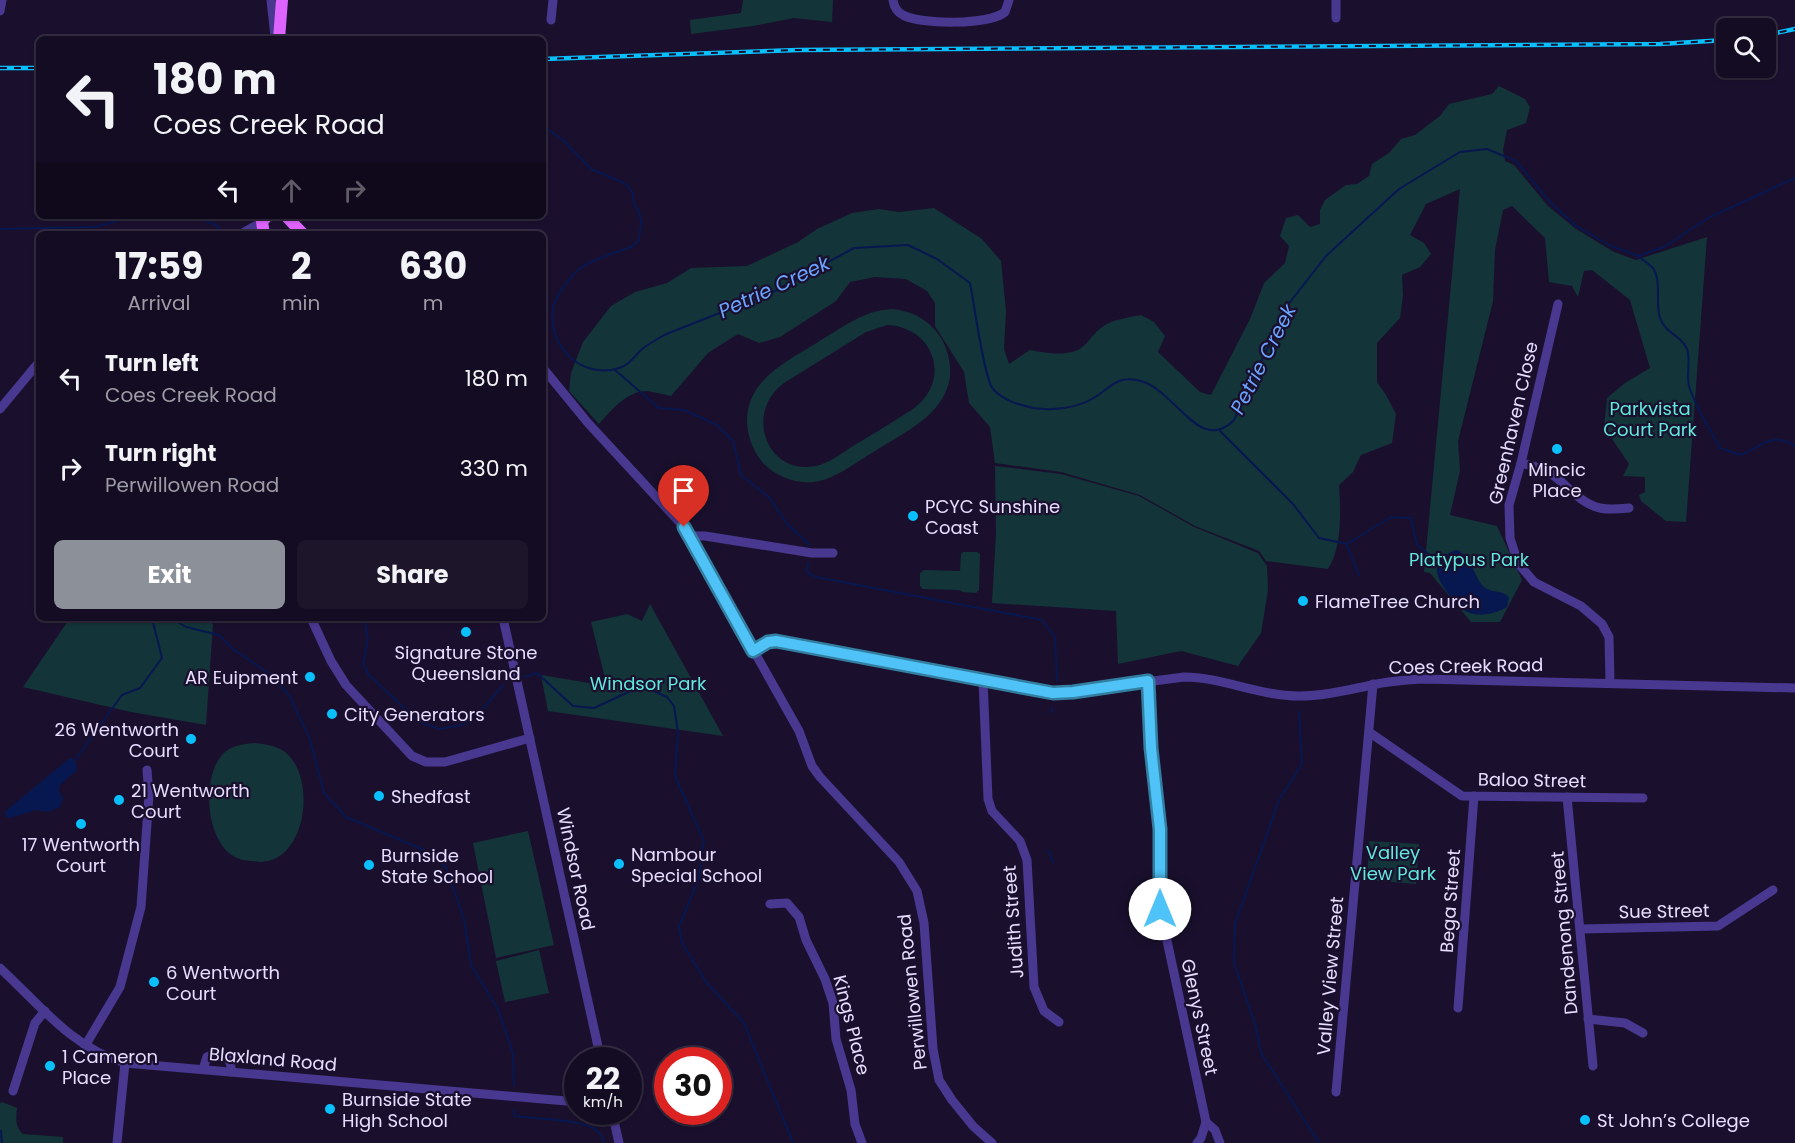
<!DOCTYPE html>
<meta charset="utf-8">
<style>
body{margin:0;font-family:Poppins,sans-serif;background:#1d152a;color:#f1f3f6;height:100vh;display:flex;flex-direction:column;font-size:22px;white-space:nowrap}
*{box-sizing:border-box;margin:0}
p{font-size:20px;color:#9d9ba5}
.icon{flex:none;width:33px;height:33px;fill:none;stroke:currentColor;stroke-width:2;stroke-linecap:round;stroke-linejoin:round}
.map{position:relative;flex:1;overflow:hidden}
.side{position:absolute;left:36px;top:231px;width:510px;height:390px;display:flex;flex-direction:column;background:#140c22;border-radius:9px;box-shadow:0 2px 4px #0004,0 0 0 2px #332c40}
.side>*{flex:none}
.banner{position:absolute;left:36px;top:36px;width:510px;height:183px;border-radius:9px;box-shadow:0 2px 4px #0004,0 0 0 2px #332c40;background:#140c22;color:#f1f3f6;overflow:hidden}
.tools{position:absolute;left:1716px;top:18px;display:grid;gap:12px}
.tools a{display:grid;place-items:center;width:60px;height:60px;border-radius:9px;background:#140c22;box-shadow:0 2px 4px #0004,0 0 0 2px #332c40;font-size:30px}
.speed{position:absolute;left:564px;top:1047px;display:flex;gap:12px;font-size:30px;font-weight:700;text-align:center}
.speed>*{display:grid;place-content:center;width:78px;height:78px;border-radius:50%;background:#140c22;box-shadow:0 2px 4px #0004,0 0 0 2px #332c40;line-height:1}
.speed small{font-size:15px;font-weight:400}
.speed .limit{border:9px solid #d22;background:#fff;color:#111}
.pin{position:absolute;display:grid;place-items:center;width:51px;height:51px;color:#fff;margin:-62px -26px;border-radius:50% 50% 50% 0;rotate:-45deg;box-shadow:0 0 6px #0007}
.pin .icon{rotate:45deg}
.me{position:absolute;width:66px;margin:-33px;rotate:0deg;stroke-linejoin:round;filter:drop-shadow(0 0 4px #0008)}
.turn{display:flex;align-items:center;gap:21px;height:126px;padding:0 18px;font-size:27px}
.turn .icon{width:78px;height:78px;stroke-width:2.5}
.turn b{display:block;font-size:42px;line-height:51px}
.lanes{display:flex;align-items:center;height:57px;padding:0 18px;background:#0003;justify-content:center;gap:30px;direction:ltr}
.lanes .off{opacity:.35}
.eta{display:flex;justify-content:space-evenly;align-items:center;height:102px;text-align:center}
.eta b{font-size:36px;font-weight:700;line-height:42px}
.action{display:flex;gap:12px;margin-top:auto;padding:12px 18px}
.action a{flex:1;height:69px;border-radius:9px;background:#8c9099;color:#fff;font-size:24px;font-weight:700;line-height:69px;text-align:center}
.action a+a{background:#1d152a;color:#f1f3f6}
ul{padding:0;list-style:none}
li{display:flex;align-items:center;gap:18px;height:90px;padding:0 18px}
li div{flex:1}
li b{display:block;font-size:22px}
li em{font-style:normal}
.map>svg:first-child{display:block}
</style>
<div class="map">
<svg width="1795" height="1143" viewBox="0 0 1795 1143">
<rect width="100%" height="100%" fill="#1a102e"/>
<g fill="#133439" fill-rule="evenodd">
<path d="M743,0H833L832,22L794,18L753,26L691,34L690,20L741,13Z"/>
<path d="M1499,86L1525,99L1530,107L1526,123L1507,130L1503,150L1505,161L1514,165L1548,206L1576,229L1614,252L1636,260L1707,237L1686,522L1666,521L1641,501L1639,495L1645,492V477L1623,476L1629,464L1604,427L1607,398L1625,383L1650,368L1630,300L1592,270L1584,271L1578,297L1572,286L1549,282L1545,238L1512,206L1503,210L1495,250L1493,301L1458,441L1460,471L1450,515L1497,526L1522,580L1500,622H1471L1430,573L1424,572L1460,189L1426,204L1410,235L1424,243L1431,254L1420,267L1402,275L1403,295L1400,318L1377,343V382L1386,395L1396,414L1392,443L1361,455L1353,472L1339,485C1341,510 1342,548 1328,569L1266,561L1259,551L1195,526L1140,495L1061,472L995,463L990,427L969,403L964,372L935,326V303L927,291L906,279L875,277L850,282L836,301L780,337L759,343L738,334L708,353L671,396C663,394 654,392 647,391C627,391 611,410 599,424L569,391L571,373L583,342L611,306L635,292L667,283L691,268L747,266L798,242L817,229L852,213L879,209L899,212L934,208L982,239L1001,261L1006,311L1004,349L1009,364L1030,350C1044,353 1069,357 1081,348C1092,340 1093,331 1109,323C1118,319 1131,317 1141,315L1154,322L1165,336L1158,352L1200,392L1211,395L1250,319L1264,283L1285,263L1289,246L1280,236L1286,218L1298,215L1310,227L1320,224V210L1325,200L1346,185L1357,184L1369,176L1372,164L1389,153L1401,139L1415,135L1440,116L1449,104L1492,94Z"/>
<path d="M892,309C912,311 930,320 941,338C948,349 951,364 950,377C944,416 904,432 875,451C856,462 836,479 814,482C796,484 777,477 764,464C754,453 748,438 747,423C746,379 787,362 818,342C842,328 864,310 892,309ZM887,325C935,327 952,381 913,409C893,422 873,434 853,446C842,453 830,463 816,466C766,476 744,412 784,383L866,332Z"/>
<path d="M995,466L1061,474L1139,496L1194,527L1258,553L1267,566L1268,590L1261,633L1238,666L1181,651L1118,664L1116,611L992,603L996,534Z"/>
<path d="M963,552H977L980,554L979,590L976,593L963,592L959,590L923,589L920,586V573L924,570L960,571L961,554Z"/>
<path d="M650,604L723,736L548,711L541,675L607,686L591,622L627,614L642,621Z"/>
<path d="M70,618H202L213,624L206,725L131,712L23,687Z"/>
<path d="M255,743C265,744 277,746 285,752C317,777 307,862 260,862C253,861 243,861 237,858C205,844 200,774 225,752C233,745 245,744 255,743Z"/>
<path d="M528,831L554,945L496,958L473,843Z"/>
<path d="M1369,841L1419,844L1416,884L1367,880Z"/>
<path d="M539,950L549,993L505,1002L496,961Z"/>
<path d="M2,1102L17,1108C16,1119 15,1127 23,1134L63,1137V1143H0V1103Z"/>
</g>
<g fill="#071750">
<path d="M1456,550C1468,552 1475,576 1482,585C1490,594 1501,589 1509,597L1507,607C1497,613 1482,617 1470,613C1462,610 1457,604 1452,598C1437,581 1426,560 1456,550Z"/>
<path d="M70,758L75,760L77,770L60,785L59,791L63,798L60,807L48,812L36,810L10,818L6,817L5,812L8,809Z"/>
</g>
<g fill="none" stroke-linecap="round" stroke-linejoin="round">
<g stroke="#071750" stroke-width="2">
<path d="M543,126L563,140L591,169L622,182L629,187L633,195L634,204L639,211L641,222L639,240L633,246C616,253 587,260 575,273C567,282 558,293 554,304C544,342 580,381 619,368C629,365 634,357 641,350C648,344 656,340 664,335L775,291L854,248L908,245L937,259L970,283C974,302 984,379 993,389C1004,401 1019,405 1034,408C1053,411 1076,408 1092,399C1110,389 1116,374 1141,381C1176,391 1200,455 1234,420L1287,306L1326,256L1399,189L1460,152L1487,149L1516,161L1549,201L1576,226L1609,245L1638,256L1664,247L1708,218L1795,178"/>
<path d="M193,216L216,225L224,234"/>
<path d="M0,229L95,227L134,216"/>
<path d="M1638,256C1643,260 1649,264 1653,268C1662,282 1655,303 1660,318C1665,333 1682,336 1687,349C1691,361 1686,374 1689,386C1695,406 1710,429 1720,448L1740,455C1762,447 1771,431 1795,446"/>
<path d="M615,370L659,408L684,410L717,425L733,441L741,475L770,498L787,524L810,545"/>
<path d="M1220,431L1293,504L1319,538L1347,544L1391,517L1411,518L1417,545L1439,562"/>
<path d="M1347,545L1359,575"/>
<path d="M808,562L807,570L809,574L816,577L1042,620L1055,637L1057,681"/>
<path d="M171,618L186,627L219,635L234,650L273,676L290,697L310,739L324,793L346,817L424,850L446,867L464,919L471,965L499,1011L513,1054L514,1086"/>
<path d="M364,618L368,638L363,664L368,674L418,721L439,729L462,725L476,717L503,685"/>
<path d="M524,677L537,673L573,706L594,708L635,689L647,688L667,697L674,706L678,732L675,776L704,841L699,878L679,927L682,943L706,982L744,1023L793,1143"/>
<path d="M1299,711L1302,764L1279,800L1235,924L1234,963L1255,1024L1261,1053L1319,1143"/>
<path d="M1052,712V708"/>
<path d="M75,760L122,695L140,688L162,658L152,618"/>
<path d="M1048,850L1053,862"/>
<path d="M514,1110L515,1116C536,1119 575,1119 593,1128C599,1131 603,1137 604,1143"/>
<path d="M1,1131L2,1143"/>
</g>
<g stroke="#493890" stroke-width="9">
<path d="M271,0L275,37"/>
<path d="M893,0C894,7 897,12 903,15C920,25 990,25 1005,12L1009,0"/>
<path d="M0,11L2,0"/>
<path d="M1336,18V0"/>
<path d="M551,20L553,0"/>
<path d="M241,234L262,222"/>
<path d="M1558,304L1521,463L1509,505L1510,538L1518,563L1534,582L1581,606L1602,624L1609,637L1610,683"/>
<path d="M543,368L588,423L684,527L799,731L812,766L820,777L899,862L917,891L924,923L933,1049L939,1080L952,1100L973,1126L992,1143"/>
<path d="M0,409L39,362"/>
<path d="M1521,463C1533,466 1543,468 1553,475C1568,486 1581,504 1600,508C1609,510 1620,509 1629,508"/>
<path d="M689,536H705L812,553H833"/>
<path d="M311,618L331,661L346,685L412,756L426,762H445L530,738"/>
<path d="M503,618L601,1060"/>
<path d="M753,651L768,642L776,641L1039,691L1062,693L1184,677C1222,677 1259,696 1299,696C1324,696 1347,690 1372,685C1389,681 1406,680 1423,679L1795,688"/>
<path d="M983,680L988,799L992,811L1020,841L1027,860L1034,987L1044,1011L1059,1022"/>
<path d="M1148,682L1151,748L1160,829V908L1206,1122L1201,1138L1197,1143"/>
<path d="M1369,732L1462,796L1643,798"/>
<path d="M1567,797L1593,1066"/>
<path d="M770,904L787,903L799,917L806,940L825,979L833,1003L836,1039L851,1090L855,1124L862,1143"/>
<path d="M1581,929L1718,926L1773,890"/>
<path d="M0,968C39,1004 72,1048 125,1063L578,1102"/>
<path d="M1458,1008L1474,796"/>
<path d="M1588,1019L1625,1023L1643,1033"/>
<path d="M85,1046L120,987L141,907L149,795L147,770"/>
<path d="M203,1069L207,1057L217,1053L228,1058L231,1066V1072"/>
<path d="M13,1091L35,1023L45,1011"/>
<path d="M1336,1092L1373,684"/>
<path d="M612,1112L619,1143"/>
<path d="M1206,1122L1215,1130L1220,1143"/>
<path d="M117,1143L125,1063"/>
</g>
<g stroke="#dd64ff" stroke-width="12">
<path d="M279,39L282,0"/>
<path d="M287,217L303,234"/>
<path d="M264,234L262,222L267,216"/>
</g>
<g stroke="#09c0ff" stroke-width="4.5">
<g id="rail">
<path d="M1766,35L1795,29"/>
<path d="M543,59L798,50L1660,44L1726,40"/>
<path d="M0,68H39"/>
</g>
</g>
<use href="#rail" stroke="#1a102e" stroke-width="2" stroke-dasharray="7" stroke-linecap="butt"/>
</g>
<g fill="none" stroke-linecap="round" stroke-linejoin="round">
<g stroke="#337fa1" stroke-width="15">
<path id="route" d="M684,527L753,651L768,642L776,641L1053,693L1073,692L1148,681L1151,748L1160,829V909"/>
</g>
<use href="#route" stroke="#4fc3f7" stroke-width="10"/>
</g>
<g fill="#09c0ff" stroke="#1a102e" stroke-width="2">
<circle cx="1557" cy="449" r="6"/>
<circle cx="913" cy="516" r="6"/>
<circle cx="1303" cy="601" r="6"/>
<circle cx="466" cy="632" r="6"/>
<circle cx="310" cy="677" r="6"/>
<circle cx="332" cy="714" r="6"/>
<circle cx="191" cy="739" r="6"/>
<circle cx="379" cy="796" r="6"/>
<circle cx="119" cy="800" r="6"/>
<circle cx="81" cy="824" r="6"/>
<circle cx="619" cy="864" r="6"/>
<circle cx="369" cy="865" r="6"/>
<circle cx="154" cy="982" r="6"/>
<circle cx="50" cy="1066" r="6"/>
<circle cx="330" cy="1109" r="6"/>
<circle cx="1585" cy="1120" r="6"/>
</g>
<g text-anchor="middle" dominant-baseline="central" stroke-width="4.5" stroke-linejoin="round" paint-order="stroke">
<g font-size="18" fill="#60e9dc" stroke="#1a102e">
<text x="1650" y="408">Parkvista<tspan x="1650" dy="21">Court Park</tspan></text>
<text x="1469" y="559">Platypus Park</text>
<text x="648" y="683">Windsor Park</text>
<text x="1393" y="852">Valley<tspan x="1393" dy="21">View Park</tspan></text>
</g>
<g font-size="18" fill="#e6ddff" stroke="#1a102e">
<text transform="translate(1513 423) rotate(-77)">Greenhaven Close</text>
<text transform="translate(1466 666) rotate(-1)">Coes Creek Road</text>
<text transform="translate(1532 780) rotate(1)">Baloo Street</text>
<text transform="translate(576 869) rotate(78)">Windsor Road</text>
<text transform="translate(1450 901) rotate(-86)">Bega Street</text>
<text transform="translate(1664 911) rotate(-1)">Sue Street</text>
<text transform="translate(1013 922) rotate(-94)">Judith Street</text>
<text transform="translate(1564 933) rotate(-95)">Dandenong Street</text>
<text transform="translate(1330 976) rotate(-85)">Valley View Street</text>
<text transform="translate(912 992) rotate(-96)">Perwillowen Road</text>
<text transform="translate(1200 1017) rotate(78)">Glenys Street</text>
<text transform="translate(852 1025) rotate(76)">Kings Place</text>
<text transform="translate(273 1059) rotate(5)">Blaxland Road</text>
</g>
<g font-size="18" fill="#e6ddff" stroke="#1a102e" text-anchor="start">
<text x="1557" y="469" text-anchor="middle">Mincic<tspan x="1557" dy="21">Place</tspan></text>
<text x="925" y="506">PCYC Sunshine<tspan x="925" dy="21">Coast</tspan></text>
<text x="1315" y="601">FlameTree Church</text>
<text x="466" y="652" text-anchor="middle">Signature Stone<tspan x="466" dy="21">Queensland</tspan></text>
<text x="298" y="677" text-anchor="end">AR Euipment</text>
<text x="344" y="714">City Generators</text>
<text x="179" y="729" text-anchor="end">26 Wentworth<tspan x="179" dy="21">Court</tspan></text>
<text x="131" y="790">21 Wentworth<tspan x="131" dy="21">Court</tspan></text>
<text x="391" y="796">Shedfast</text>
<text x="81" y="844" text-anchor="middle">17 Wentworth<tspan x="81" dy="21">Court</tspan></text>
<text x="631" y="854">Nambour<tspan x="631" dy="21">Special School</tspan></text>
<text x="381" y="855">Burnside<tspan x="381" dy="21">State School</tspan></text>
<text x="166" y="972">6 Wentworth<tspan x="166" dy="21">Court</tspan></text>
<text x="62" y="1056">1 Cameron<tspan x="62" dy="21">Place</tspan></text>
<text x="342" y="1099">Burnside State<tspan x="342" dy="21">High School</tspan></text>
<text x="1597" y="1120">St John’s College</text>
</g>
<g font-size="20" font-style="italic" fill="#6ba4ff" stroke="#1a102e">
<text transform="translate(774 287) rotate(-25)">Petrie Creek</text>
<text transform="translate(1263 359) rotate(-63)">Petrie Creek</text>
</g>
</g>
</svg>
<div class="tools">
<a><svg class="icon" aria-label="search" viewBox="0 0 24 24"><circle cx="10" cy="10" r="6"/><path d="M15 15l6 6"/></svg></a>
</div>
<div class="speed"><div>22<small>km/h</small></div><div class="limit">30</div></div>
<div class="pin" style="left:684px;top:527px;background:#d93025"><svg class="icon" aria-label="arrive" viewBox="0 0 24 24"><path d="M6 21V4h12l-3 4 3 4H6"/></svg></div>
<svg class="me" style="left:1160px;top:909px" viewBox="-20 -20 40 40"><circle r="19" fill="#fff"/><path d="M0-13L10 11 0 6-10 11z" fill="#4fc3f7"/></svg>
<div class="banner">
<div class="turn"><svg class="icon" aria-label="left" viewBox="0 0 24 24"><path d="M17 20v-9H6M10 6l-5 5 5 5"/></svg><div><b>180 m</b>Coes Creek Road</div></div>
<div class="lanes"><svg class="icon" aria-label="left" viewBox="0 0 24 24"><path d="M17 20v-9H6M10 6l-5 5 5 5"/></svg><svg class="icon off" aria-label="ahead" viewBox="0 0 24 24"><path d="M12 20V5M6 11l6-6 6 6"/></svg><svg class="icon off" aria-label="right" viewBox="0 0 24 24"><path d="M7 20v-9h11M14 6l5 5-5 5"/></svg></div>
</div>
<section class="side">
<div class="eta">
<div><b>17:59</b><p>Arrival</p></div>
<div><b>2</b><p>min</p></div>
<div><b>630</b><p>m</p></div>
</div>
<ul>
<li><svg class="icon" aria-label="left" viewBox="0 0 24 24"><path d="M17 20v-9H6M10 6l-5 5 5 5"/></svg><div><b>Turn left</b><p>Coes Creek Road</p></div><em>180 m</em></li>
<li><svg class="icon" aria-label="right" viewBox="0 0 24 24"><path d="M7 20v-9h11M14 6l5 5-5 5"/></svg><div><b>Turn right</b><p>Perwillowen Road</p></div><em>330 m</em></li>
</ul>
<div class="action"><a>Exit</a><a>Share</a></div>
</section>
</div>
